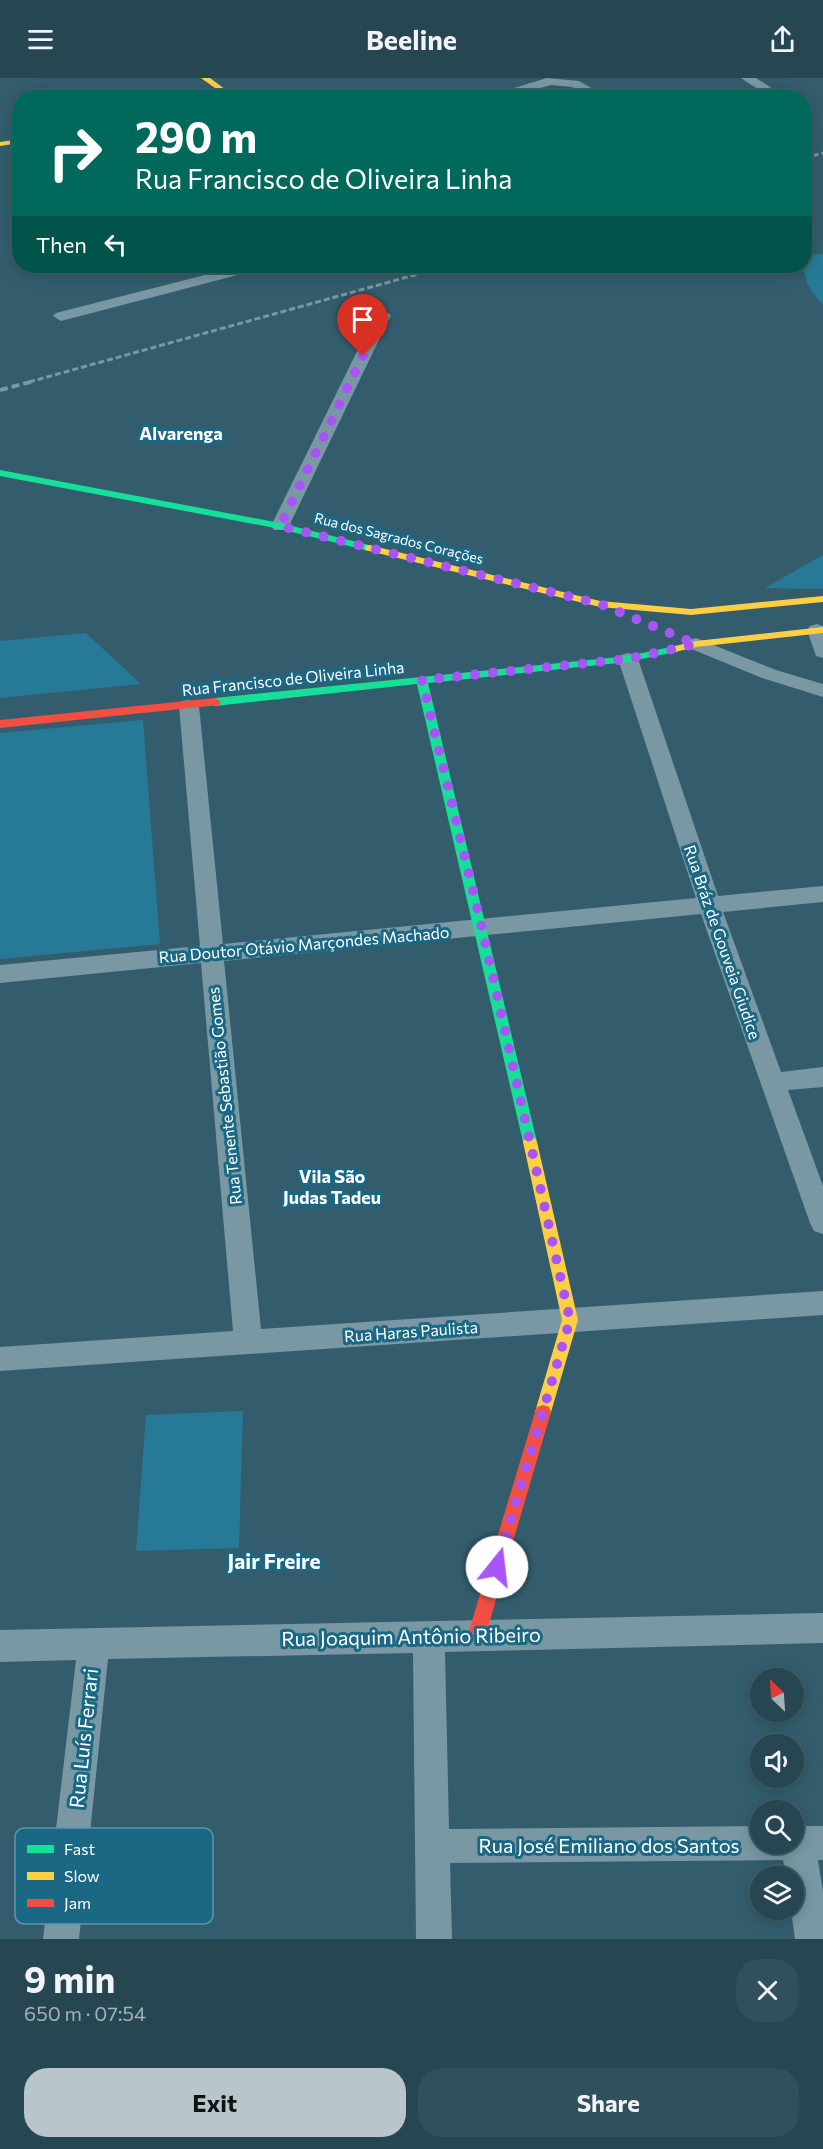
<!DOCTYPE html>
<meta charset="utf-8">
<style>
body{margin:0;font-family:Commissioner,sans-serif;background:#32505c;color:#f1f3f6;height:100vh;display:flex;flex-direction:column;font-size:22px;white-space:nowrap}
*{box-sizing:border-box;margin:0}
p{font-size:20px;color:#a4b1b8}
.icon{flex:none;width:33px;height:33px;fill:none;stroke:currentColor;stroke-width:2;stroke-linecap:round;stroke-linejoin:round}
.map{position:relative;height:1861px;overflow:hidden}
.details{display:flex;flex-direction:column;background:#264652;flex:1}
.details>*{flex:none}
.banner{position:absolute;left:12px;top:12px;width:800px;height:183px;border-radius:24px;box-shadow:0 3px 15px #0003,0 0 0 2px #425e69;background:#00695c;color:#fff;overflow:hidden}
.needle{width:39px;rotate:335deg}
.tools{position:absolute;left:750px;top:1590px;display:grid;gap:12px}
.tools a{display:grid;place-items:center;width:54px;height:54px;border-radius:50%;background:#264652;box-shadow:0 3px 15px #0003,0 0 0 2px #425e69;font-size:30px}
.pin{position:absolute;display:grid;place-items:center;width:51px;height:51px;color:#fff;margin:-62px -26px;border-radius:50% 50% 50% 0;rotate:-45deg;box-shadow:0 0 6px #0007}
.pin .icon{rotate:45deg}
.me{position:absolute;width:66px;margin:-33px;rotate:16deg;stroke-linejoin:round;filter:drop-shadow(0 0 4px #0008)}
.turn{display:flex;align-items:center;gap:21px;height:126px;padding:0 24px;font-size:27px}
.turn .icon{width:78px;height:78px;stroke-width:2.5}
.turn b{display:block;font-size:42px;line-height:51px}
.then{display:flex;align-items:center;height:57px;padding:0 24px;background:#0003;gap:12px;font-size:22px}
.round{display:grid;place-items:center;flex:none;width:63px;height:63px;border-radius:24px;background:#32505c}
.headline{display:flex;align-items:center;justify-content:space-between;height:102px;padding:0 24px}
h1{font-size:36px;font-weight:700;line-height:45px}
.primary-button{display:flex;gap:12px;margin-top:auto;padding:12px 24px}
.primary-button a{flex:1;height:69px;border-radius:24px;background:#b8c6cc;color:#111;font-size:24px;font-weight:700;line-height:69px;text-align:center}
.primary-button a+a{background:#32505c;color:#f1f3f6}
header{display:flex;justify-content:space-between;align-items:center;height:78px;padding:0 24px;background:#264652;font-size:27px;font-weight:700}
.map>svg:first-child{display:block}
</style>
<header><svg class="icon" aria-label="menu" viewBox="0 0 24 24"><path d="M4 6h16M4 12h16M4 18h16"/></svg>Beeline<svg class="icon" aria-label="share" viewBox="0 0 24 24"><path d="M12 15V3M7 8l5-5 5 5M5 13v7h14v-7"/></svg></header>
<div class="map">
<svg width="823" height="1861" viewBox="0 0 823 1861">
<rect width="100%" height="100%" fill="#335d6d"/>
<g fill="#277a97">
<path d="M818,176H823V227C807,208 804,204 804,181Z"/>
<path d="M823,477V511L765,510Z"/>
<path d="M86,555L141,606L0,620V563Z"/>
<path d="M143,642L160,866L0,881V655Z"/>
<path d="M243,1333L239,1470L136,1473L146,1337Z"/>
</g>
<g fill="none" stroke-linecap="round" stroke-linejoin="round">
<g fill="#7a98a3" fill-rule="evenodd">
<path d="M547,0L579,3L609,20H592L572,9L551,7L504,20H481Z"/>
<path d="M741,0H756L787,20H771Z"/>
<path d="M240,188H263L261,191L61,243L53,238L56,235Z"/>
<path d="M383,232L391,237L289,448L286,452H274L271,448L375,237Z"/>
<path d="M817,546L823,548V580L816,578L807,552L810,548Z"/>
<path d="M696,560L776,592L823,606V619L762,600L689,570L686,566L689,562Z"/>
<path d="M628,575L635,577L638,581L718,818L823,808V824L723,834L781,994L823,989V1009L788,1012L823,1108V1156L814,1153L810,1145L701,836L224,883L261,1251L823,1213V1237L0,1293V1269L233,1253L201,885L0,905V887L200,868L179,628L182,623L189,622L196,623L199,628L223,866L696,820L618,581L621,577Z"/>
<path d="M823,1535V1565L445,1574L449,1751L760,1748V1766H794V1748H823V1782H818L823,1814V1861H795L791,1832H794V1798H786L783,1782L450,1785L452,1861H416L413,1575L108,1581L79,1861H43L76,1582L0,1584V1552Z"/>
</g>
<g fill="#16e098" fill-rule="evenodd">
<path d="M0,392L280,445L373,468L374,470L369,473L280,451L0,398Z"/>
<path d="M675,568L681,571L679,573L628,584L428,605L537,1064L535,1068H525L523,1064L417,606L215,628L209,624L215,620L628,578Z"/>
</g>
<g fill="#ffcf43" fill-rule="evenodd">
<path d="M201,0H210L237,20H229Z"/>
<path d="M20,61V65L0,68V64Z"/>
<path d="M369,467L600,523L691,531L823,518V524L691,537L600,529L365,472V468Z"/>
<path d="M823,549V555L696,569L675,574L669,571L671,569L696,563Z"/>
<path d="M530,1058L535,1060L537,1064L578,1242L551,1334L549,1339L543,1341L537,1339L535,1334L562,1242L523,1064L525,1060Z"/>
</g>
<g fill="#f24e42" fill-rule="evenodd">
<path d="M215,620L221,624L219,627L0,650V642Z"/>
<path d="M543,1327L549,1329L551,1334L486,1556L483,1562L477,1565L471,1562L468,1556L535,1334L537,1329Z"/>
</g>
<g stroke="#7a98a3" stroke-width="3" stroke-dasharray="6 3" stroke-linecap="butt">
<path d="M804,80L823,75"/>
<path d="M29,304L447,188"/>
</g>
<path stroke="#7a98a3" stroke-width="4" stroke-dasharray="8 4" stroke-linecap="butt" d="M0,312L34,303"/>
</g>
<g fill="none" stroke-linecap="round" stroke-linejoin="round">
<path stroke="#a855f7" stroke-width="10" stroke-dasharray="0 18" d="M363,278L280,448L600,526L696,566L628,581L422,602L482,850L570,1242L497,1489"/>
</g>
<g text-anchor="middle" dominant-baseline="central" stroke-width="6" stroke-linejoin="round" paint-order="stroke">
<g font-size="14" fill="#fff" stroke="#1b6885">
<text transform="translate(399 460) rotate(14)">Rua dos Sagrados Corações</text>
</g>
<g font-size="16" fill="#fff" stroke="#1b6885">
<text transform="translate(293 600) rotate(-6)">Rua Francisco de Oliveira Linha</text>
<text transform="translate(723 864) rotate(71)">Rua Bráz de Gouveia Giudice</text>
<text transform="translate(304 866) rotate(-5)">Rua Doutor Otávio Marçondes Machado</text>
<text transform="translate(224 1018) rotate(-96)">Rua Tenente Sebastião Gomes</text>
<text transform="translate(411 1253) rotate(-4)">Rua Haras Paulista</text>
</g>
<g font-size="18" font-weight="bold" fill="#fff" stroke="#1b6885">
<text x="181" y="355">Alvarenga</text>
</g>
<g font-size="18" font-weight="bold" fill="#fff" stroke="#1b6885">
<text x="332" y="1098">Vila São<tspan x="332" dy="21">Judas Tadeu</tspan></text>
</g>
<g font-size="20" fill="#fff" stroke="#1b6885">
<text transform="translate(411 1558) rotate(-1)">Rua Joaquim Antônio Ribeiro</text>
<text transform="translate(83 1660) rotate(-84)">Rua Luís Ferrari</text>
<text x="609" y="1767">Rua José Emiliano dos Santos</text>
</g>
<g font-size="21" font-weight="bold" fill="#fff" stroke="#1b6885">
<text x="274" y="1482">Jair Freire</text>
</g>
</g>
<rect x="15" y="1750" width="198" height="96" rx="9" fill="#1b6885" stroke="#5f95aa" stroke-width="1.5"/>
<rect x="27" y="1767" width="27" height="8" fill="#16e098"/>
<rect x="27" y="1794" width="27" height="8" fill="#ffcf43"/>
<rect x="27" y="1821" width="27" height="8" fill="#f24e42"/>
<g font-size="16" fill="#fff">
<text x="64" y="1777">Fast</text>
<text x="64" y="1804">Slow</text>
<text x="64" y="1831">Jam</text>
</g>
</svg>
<div class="tools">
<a><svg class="needle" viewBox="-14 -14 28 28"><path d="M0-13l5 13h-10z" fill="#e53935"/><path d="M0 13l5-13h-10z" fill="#a4b1b8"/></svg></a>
<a><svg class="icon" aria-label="sound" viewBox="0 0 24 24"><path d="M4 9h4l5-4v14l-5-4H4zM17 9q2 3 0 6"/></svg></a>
<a><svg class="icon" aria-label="search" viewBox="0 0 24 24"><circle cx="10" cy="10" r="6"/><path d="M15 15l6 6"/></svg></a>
<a><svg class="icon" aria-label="layers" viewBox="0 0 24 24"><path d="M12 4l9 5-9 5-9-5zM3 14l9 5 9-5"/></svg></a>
</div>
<div class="pin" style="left:363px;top:278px;background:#d93025"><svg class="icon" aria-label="arrive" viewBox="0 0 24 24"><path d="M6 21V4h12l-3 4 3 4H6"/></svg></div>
<svg class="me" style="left:497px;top:1489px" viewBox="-20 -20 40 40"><circle r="19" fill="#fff"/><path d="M0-13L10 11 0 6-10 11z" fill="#a855f7"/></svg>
<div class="banner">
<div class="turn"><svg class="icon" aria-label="right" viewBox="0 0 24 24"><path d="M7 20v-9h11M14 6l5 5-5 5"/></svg><div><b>290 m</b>Rua Francisco de Oliveira Linha</div></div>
<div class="then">Then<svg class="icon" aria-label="left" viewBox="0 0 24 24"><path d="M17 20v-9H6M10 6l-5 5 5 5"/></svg></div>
</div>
</div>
<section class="details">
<div class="headline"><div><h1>9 min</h1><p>650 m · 07:54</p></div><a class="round"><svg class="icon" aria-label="close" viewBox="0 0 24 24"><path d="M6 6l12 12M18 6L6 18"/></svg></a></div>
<div class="primary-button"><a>Exit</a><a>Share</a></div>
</section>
